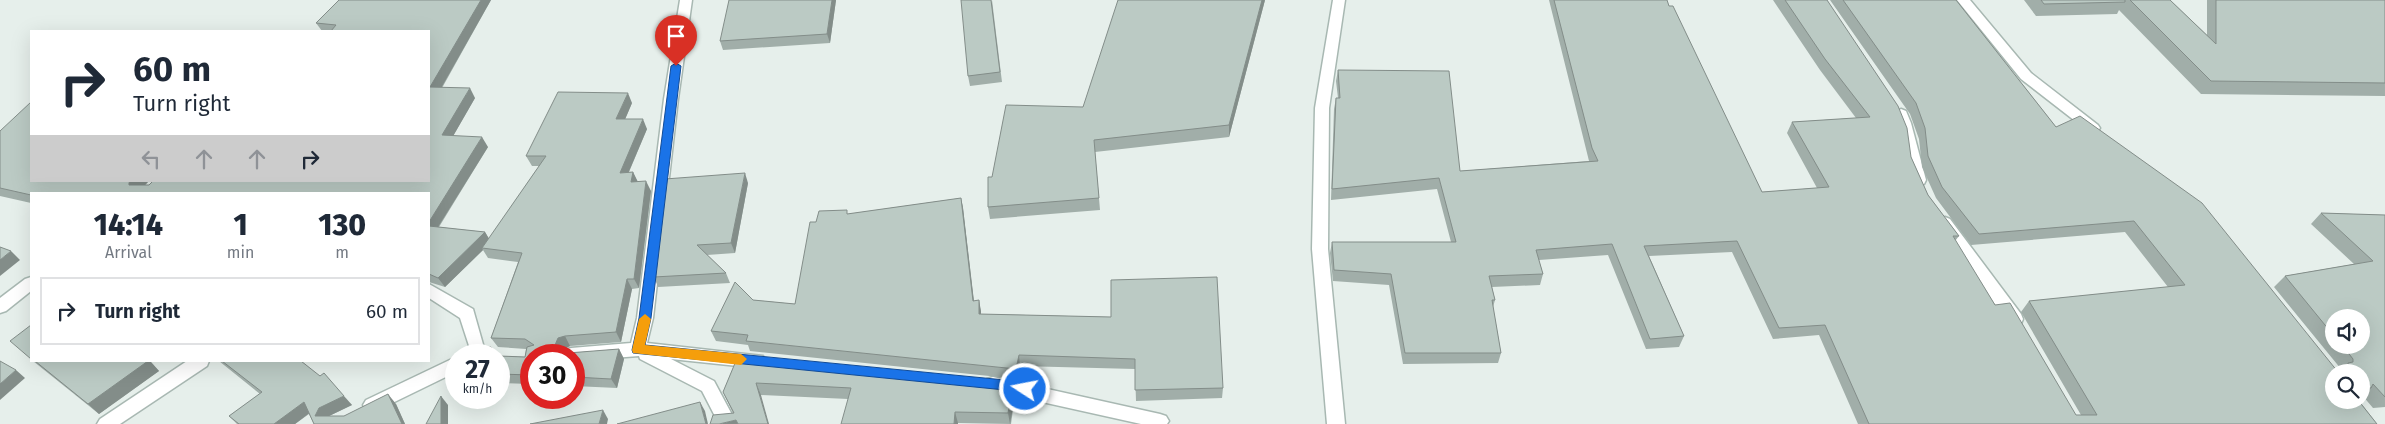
<!DOCTYPE html>
<style>
body{margin:0;font-family:"Fira Sans",sans-serif;background:#f2f2f3;color:#1f2937;height:100vh;display:flex;flex-direction:column;font-size:19px;white-space:nowrap}
*{box-sizing:border-box;margin:0}
p{font-size:16px;color:#747a83}
.icon{flex:none;width:28px;height:28px;fill:none;stroke:currentColor;stroke-width:2;stroke-linecap:round;stroke-linejoin:round}
.map{position:relative;flex:1;overflow:hidden}
.details{position:absolute;left:30px;top:192px;width:400px;height:170px;display:flex;flex-direction:column;background:#fff;border-radius:0px;box-shadow:0 5px 20px #0002}
.details>*{flex:none}
.banner{position:absolute;left:30px;top:30px;width:400px;height:152px;border-radius:0px;box-shadow:0 5px 20px #0002;background:#fff;color:#1f2937;overflow:hidden}
.buttons{position:absolute;left:2325px;top:309px;display:grid;gap:10px}
.buttons a{display:grid;place-items:center;width:45px;height:45px;border-radius:50%;background:#fff;box-shadow:0 5px 20px #0002;font-size:25px}
.speed{position:absolute;left:445px;top:344px;display:flex;gap:10px;font-size:25px;font-weight:700;text-align:center}
.speed>*{display:grid;place-content:center;width:65px;height:65px;border-radius:50%;background:#fff;box-shadow:0 5px 20px #0002;line-height:1}
.speed small{font-size:12px;font-weight:400}
.speed .limit{border:8px solid #d22;background:#fff;color:#111}
.pin{position:absolute;display:grid;place-items:center;width:42px;height:42px;color:#fff;margin:-51px -21px;border-radius:50% 50% 50% 0;rotate:-45deg;box-shadow:0 0 5px #0007}
.pin .icon{rotate:45deg}
.me{position:absolute;width:55px;margin:-28px;rotate:281deg;stroke-linejoin:round;filter:drop-shadow(0 0 4px #0008)}
.turn{display:flex;align-items:center;gap:18px;height:105px;padding:0 20px;font-size:22px}
.turn .icon{width:65px;height:65px;stroke-width:2.5}
.turn b{display:block;font-size:35px;line-height:42px}
.lanes{display:flex;align-items:center;height:48px;padding:0 20px;background:#0003;justify-content:center;gap:25px;direction:ltr}
.lanes .off{opacity:.35}
.eta{display:flex;justify-content:space-evenly;align-items:center;height:85px;text-align:center}
.eta b{font-size:30px;font-weight:800;line-height:35px}
ul{padding:0;list-style:none}
li{display:flex;align-items:center;gap:15px;height:68px;margin:0 10px 8px;padding:0 10px;border:2px solid #e0e1e3;border-radius:0px}
li div{flex:1}
li b{display:block;font-size:19px}
li em{font-style:normal}
.map>svg:first-child{display:block}
</style>
<div class="map">
<svg width="2385" height="424" viewBox="0 0 2385 424">
<rect width="100%" height="100%" fill="#e6efeb"/>
<g fill="none" stroke-linecap="round" stroke-linejoin="round">
<g stroke="#a8b8b2" stroke-width="3">
<g id="minor">
<path d="M680,0H692L678,99L653,318L647,343L763,356L765,361L763,366L757,368L671,359L714,381L737,424H719L702,391L640,359L639,356L574,361V355H563L565,350L571,348L631,343L637,318L664,99Z"/>
<path d="M1333,0H1345L1329,108L1328,249L1345,424H1327L1312,249L1315,108Z"/>
<path d="M1957,0H1970L2031,73L2098,125L2100,128L2098,131H2088L2021,79Z"/>
<path d="M1901,109L1906,111L1911,123L1926,180L1924,184H1914L1906,164L1894,114Z"/>
<path d="M1945,217L1950,219L2021,314L2023,319L2021,324L2015,325L2009,324L1940,227L1937,223L1940,219Z"/>
<path d="M31,277V291L6,311L0,313V298L25,279Z"/>
<path d="M429,284L473,309L486,355H472L460,318L429,298Z"/>
<path d="M456,357V372L378,410L372,412L366,410L363,405L366,400Z"/>
<path d="M187,361H209L207,366L120,424H97L100,419Z"/>
<path d="M993,377L1160,414L1166,416L1169,421L1167,424H1141L993,391L987,389L985,384L987,379Z"/>
</g>
</g>
<use href="#minor" fill="#fff" fill-rule="evenodd"/>
</g>
<g fill="#a1aea9" fill-rule="evenodd">
<path d="M339,0H491L442,88L475,98L453,136L488,147L439,227L485,232L489,239L539,166H532L526,156L632,103L625,119L647,129L629,172H633L637,181L651,191L639,288L632,289L621,342L570,346L566,348L570,353L619,349L624,359L617,388L574,386V355H531V384L499,383V356L525,357L526,349L498,347L491,338L518,262L488,258L483,250L445,287L429,282V194H31V203L0,196V131L145,185L429,181V31H322L316,23Z"/>
<path d="M836,0L830,43L723,50L720,41Z"/>
<path d="M992,0L1002,82L970,86L968,76Z"/>
<path d="M1265,0L1229,137L1095,152L1100,210L990,219L988,207L992,177L1083,107Z"/>
<path d="M1549,0H1667L1669,6L1762,192L1817,188L1787,133L1792,122L1856,118L1820,70L1773,0H1827L1911,157L1928,195L1959,236L1955,241L1995,305L2076,415H2081L2021,312L2029,301L2168,287L2125,232L1971,245L1936,198L1922,167L1919,139L1910,114L1830,0H1956L2056,127L2338,372L2341,369L2274,287L2285,276L2354,264L2311,224L2321,213L2385,215V407L2373,408L2362,395L2361,396L2363,399L2360,402L2377,424H1858L1819,335L1773,339L1732,252L1649,256L1684,336L1679,347L1646,349L1608,255L1539,260L1543,274L1540,285L1492,287L1495,300L1493,307L1501,353L1498,363L1403,364L1389,285L1333,281L1330,253L1332,242H1451L1437,189L1331,200L1334,109L1336,98H1338L1336,81L1338,70L1460,171L1589,161ZM2334,318L2361,345H2334ZM2334,372H2361V400H2334Z"/>
<path d="M2024,0H2170L2207,35V0H2385V96L2201,94L2119,10L2117,14L2036,16Z"/>
<path d="M748,183L735,253L707,255L726,273L730,283L658,287L654,277Z"/>
<path d="M961,198L963,208L974,301L979,300L981,314L1111,317L1223,388L1222,398L1136,401L1135,369L1020,366L1018,379L750,351L748,345L716,341L711,331L753,300L795,304L816,222L848,214Z"/>
<path d="M738,356L1013,385L1015,396L1011,424L958,423L848,399L761,395L733,413L723,392Z"/>
<path d="M33,361H150L159,371L99,414Z"/>
<path d="M219,361H301L352,405L329,416H344L396,404L405,424H314L309,414L295,424H237L229,416L260,394Z"/>
</g>
<g fill="#838d89">
<path d="M481,0H491L436,97L430,87Z"/>
<path d="M832,0H836L830,43L827,34Z"/>
<path d="M1262,0H1265L1229,137V125Z"/>
<path d="M470,88L475,98L448,145L442,135Z"/>
<path d="M628,93L632,103L621,129L616,119Z"/>
<path d="M643,119L647,129L624,183L620,173Z"/>
<path d="M482,137L488,147L433,235L429,228V222Z"/>
<path d="M633,172L638,182H631Z"/>
<path d="M745,173L748,183L735,253L731,243Z"/>
<path d="M130,181H149L138,193L129,185V183Z"/>
<path d="M646,181L651,191L639,288L634,279Z"/>
<path d="M961,198L963,208L975,311L973,301Z"/>
<path d="M485,232L491,242L482,248L483,250L445,287L438,278Z"/>
<path d="M11,251L20,260L0,276V260Z"/>
<path d="M627,279L632,289L621,342L616,332Z"/>
<path d="M979,300L981,311V325L979,314Z"/>
<path d="M565,336L570,346L566,348L571,355L561,354L555,345L558,338Z"/>
<path d="M491,347L496,355H492Z"/>
<path d="M619,349L624,359L617,388L611,379Z"/>
<path d="M1019,355L1020,366L1018,379L1016,369Z"/>
<path d="M148,361H150L159,371L99,414L88,404Z"/>
<path d="M16,370L25,378L0,400V384Z"/>
<path d="M756,383L761,395L769,424H768Z"/>
<path d="M1013,385L1015,396L1010,424L1008,413Z"/>
<path d="M388,394L396,404L405,424H402Z"/>
<path d="M344,396L352,405L327,417L315,416L319,408Z"/>
<path d="M441,396L448,405V424H441Z"/>
<path d="M304,402L312,411L295,424H274Z"/>
<path d="M700,402L705,411L708,424H706Z"/>
<path d="M603,410L608,419L607,424H599Z"/>
<path d="M955,412L958,423V424H954Z"/>
<path d="M736,420L738,424H719Z"/>
</g>
<g fill="#bbcac4" stroke="#838d89">
<path d="M339,0H481L430,87L470,88L442,135L482,137L429,222V194H31V195L0,188V131L31,102V181H130L129,183V185H149L153,181H429V31H331L336,25L316,23Z"/>
<path d="M729,0H832L827,34L720,41Z"/>
<path d="M961,0H991L1000,72L968,76Z"/>
<path d="M1118,0H1262L1229,125L1094,140L1099,198L988,207V177H992L1006,105L1083,107Z"/>
<path d="M1554,0H1667L1669,6H1673L1762,192L1829,187L1792,122L1870,117L1825,59L1785,0H1827L1898,106L1907,128L1911,157L1928,195L1959,236H1953L1995,305L2010,303L2076,415H2097L2029,301L2185,285L2134,221L1979,234L1942,187L1928,156L1925,128L1916,103L1843,0H1956L2056,127L2080,116L2202,203L2338,372H2340H2334V400H2358L2377,424H1869L1825,325L1779,328L1737,241L1644,246L1684,336L1650,339L1612,244L1536,250L1543,274L1489,276L1495,300H1492L1501,353H1405L1391,274L1334,270L1332,242H1456L1439,178L1332,189L1336,98H1340L1338,70L1449,71L1460,171L1598,161L1592,148Z"/>
<path d="M2041,0H2125V2L2044,4Z"/>
<path d="M2130,0H2170L2216,44V0H2385V83L2211,81Z"/>
<path d="M558,92L628,93L616,119H643L620,173L633,172L631,182L646,181L634,279H627L616,332L565,336L558,338L555,345L557,347H566L568,353L619,349L611,379L574,377V355H531V375L499,374V356L525,357L527,347L534,345L525,339L491,338L522,253L482,248L546,156H526Z"/>
<path d="M745,173L731,243L697,245L726,273L654,277L665,179Z"/>
<path d="M961,198L973,301L979,300V314L1111,317V280L1217,277L1223,388L1135,390V359L1019,355L1016,369L746,341L748,335L711,331L735,282L753,300L795,304L810,222H816L819,211L847,210V214Z"/>
<path d="M2321,213L2385,215V397L2373,384L2371,388H2361V372H2348V363L2353,362V359L2342,345H2361V318H2334V336L2285,276L2373,261Z"/>
<path d="M429,226L485,232L438,278L429,274Z"/>
<path d="M0,247L11,251L0,260Z"/>
<path d="M31,325V359L10,341Z"/>
<path d="M488,347H491L492,355H485Z"/>
<path d="M738,356L1013,385L1008,413L955,412L954,424H841L851,388L756,383L768,424H738L736,420L719,424H710L713,415L734,413L723,392Z"/>
<path d="M0,361L16,370L0,384Z"/>
<path d="M35,361H148L88,404Z"/>
<path d="M222,361H301L320,376L324,373L344,396L319,408L315,416H344L388,394L402,424H314L304,402L274,424H239L229,416L262,392Z"/>
<path d="M441,396V424H426Z"/>
<path d="M700,402L706,424H617Z"/>
<path d="M603,410L599,424H530Z"/>
</g>
<path fill="#1a73e8" stroke="#114b97" d="M676,63L681,66L651,318L645,345L1005,380L1029,386L1031,389L1029,393L1025,395L1005,390L633,353L632,350L639,318L671,66Z"/>
<path fill="#f59e0b" d="M645,314L651,319L645,345L741,354L747,359L741,365L633,353L632,350L639,319Z"/>
</svg>
<div class="buttons">
<a><svg class="icon" aria-label="sound" viewBox="0 0 24 24"><path d="M4 9h4l5-4v14l-5-4H4zM17 9q2 3 0 6"/></svg></a>
<a><svg class="icon" aria-label="search" viewBox="0 0 24 24"><circle cx="10" cy="10" r="6"/><path d="M15 15l6 6"/></svg></a>
</div>
<div class="speed"><div>27<small>km/h</small></div><div class="limit">30</div></div>
<div class="pin" style="left:676px;top:66px;background:#d93025"><svg class="icon" aria-label="arrive" viewBox="0 0 24 24"><path d="M6 21V4h12l-3 4 3 4H6"/></svg></div>
<svg class="me" style="left:1025px;top:389px" viewBox="-20 -20 40 40"><circle r="17" fill="#1a73e8" stroke="#fff" stroke-width="3"/><path d="M0-11L8 9 0 5-8 9z" fill="#fff"/></svg>
<div class="banner">
<div class="turn"><svg class="icon" aria-label="right" viewBox="0 0 24 24"><path d="M7 20v-9h11M14 6l5 5-5 5"/></svg><div><b>60 m</b>Turn right</div></div>
<div class="lanes"><svg class="icon off" aria-label="left" viewBox="0 0 24 24"><path d="M17 20v-9H6M10 6l-5 5 5 5"/></svg><svg class="icon off" aria-label="ahead" viewBox="0 0 24 24"><path d="M12 20V5M6 11l6-6 6 6"/></svg><svg class="icon off" aria-label="ahead" viewBox="0 0 24 24"><path d="M12 20V5M6 11l6-6 6 6"/></svg><svg class="icon" aria-label="right" viewBox="0 0 24 24"><path d="M7 20v-9h11M14 6l5 5-5 5"/></svg></div>
</div>
<section class="details">
<div class="eta">
<div><b>14:14</b><p>Arrival</p></div>
<div><b>1</b><p>min</p></div>
<div><b>130</b><p>m</p></div>
</div>
<ul>
<li><svg class="icon" aria-label="right" viewBox="0 0 24 24"><path d="M7 20v-9h11M14 6l5 5-5 5"/></svg><div><b>Turn right</b></div><em>60 m</em></li>
</ul>
</section>
</div>
